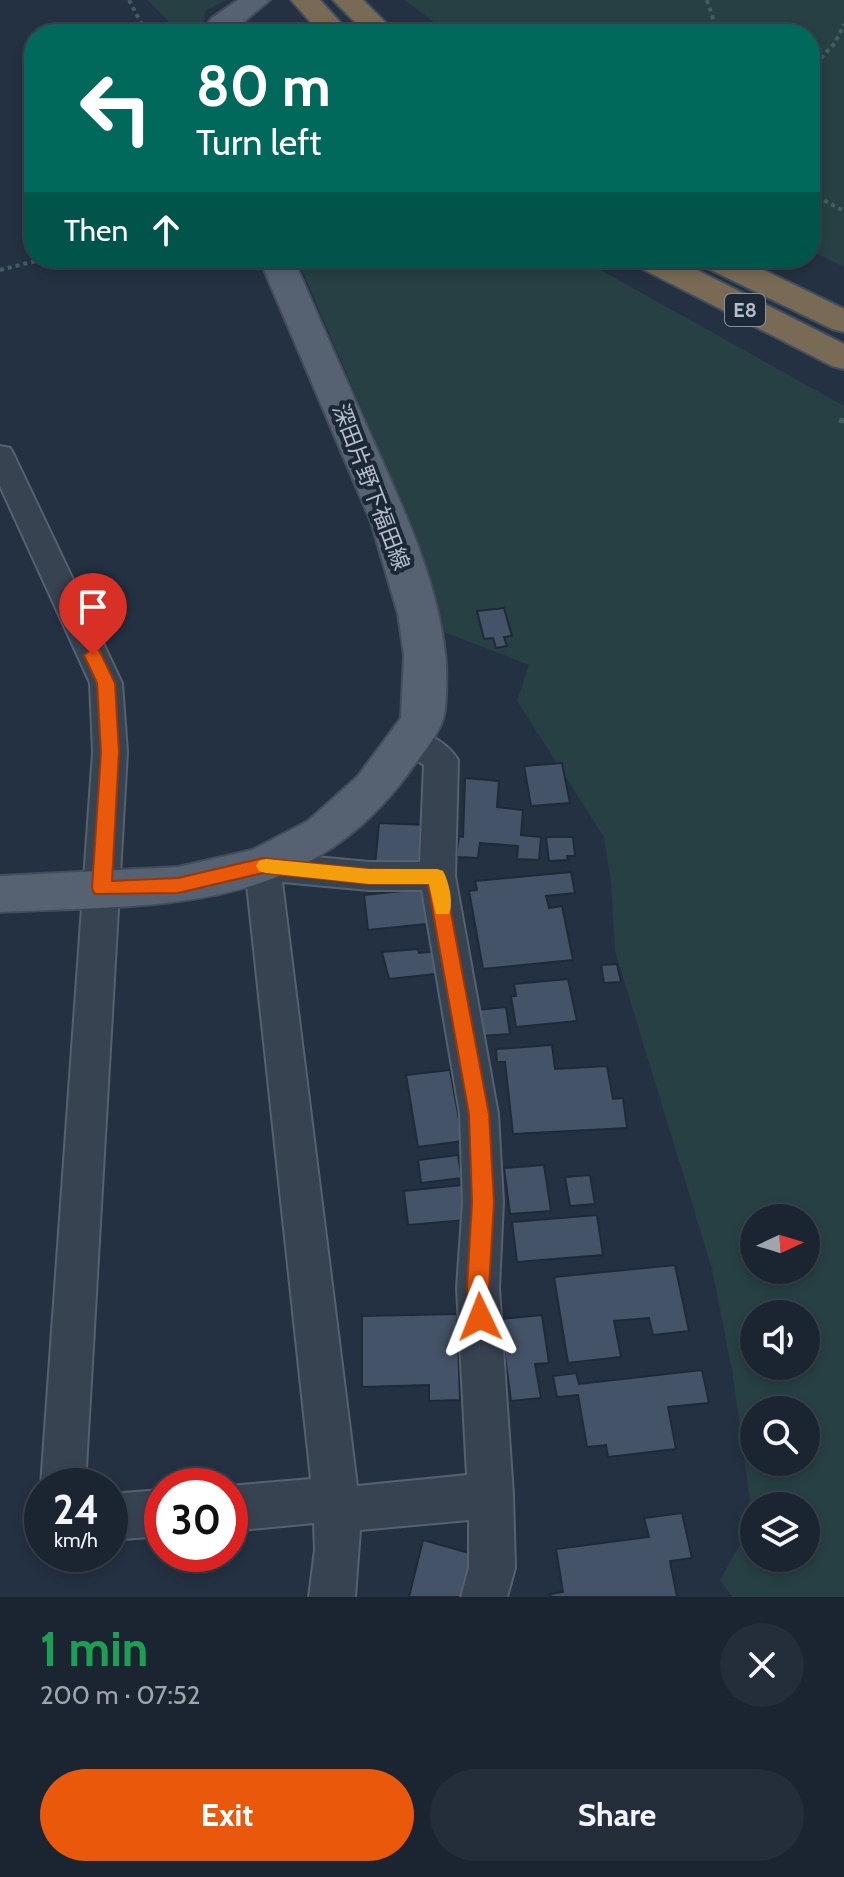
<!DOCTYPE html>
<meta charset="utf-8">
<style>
body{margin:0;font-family:Cabin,"Noto Sans JP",sans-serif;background:#242d3a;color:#f1f3f6;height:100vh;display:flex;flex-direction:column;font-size:30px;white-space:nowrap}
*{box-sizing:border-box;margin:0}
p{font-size:26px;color:#a0a5ac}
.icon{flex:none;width:44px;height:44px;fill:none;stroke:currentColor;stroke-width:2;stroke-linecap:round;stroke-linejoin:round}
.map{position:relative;height:1597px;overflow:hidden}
.side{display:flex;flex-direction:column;background:#1b2532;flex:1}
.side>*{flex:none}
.hud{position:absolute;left:24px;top:24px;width:796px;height:244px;border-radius:32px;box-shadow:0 4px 12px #0003,0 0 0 2px #39424d;background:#00695c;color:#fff;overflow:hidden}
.needle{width:52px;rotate:86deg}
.tools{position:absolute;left:740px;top:1204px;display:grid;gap:16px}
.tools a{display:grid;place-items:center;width:80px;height:80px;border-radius:50%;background:#1b2532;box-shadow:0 4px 12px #0003,0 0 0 2px #39424d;font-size:40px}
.speed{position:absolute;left:24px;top:1468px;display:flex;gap:16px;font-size:40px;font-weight:700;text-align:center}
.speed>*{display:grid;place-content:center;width:104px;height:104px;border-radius:50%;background:#1b2532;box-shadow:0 4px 12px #0003,0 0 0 2px #39424d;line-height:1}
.speed small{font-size:20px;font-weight:400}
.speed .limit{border:12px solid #d22;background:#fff;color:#111}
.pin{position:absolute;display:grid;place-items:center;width:68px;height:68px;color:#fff;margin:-82px -34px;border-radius:50% 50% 50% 0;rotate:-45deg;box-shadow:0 0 8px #0007}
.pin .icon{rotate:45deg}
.me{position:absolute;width:88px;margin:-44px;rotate:358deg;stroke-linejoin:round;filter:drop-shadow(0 0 6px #0008)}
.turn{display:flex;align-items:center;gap:28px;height:168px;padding:0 40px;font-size:36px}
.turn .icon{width:104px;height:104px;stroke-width:2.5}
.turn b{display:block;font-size:56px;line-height:68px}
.then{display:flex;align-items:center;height:76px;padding:0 40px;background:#0003;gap:16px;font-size:30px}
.round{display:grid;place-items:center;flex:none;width:84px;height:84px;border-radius:42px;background:#242d3a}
.head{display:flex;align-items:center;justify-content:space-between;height:136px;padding:0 40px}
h1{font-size:48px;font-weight:700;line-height:60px;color:#1e9e55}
.primary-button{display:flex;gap:16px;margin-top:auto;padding:16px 40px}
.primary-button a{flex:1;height:92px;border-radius:48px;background:#ea580c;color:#fff;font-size:32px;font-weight:700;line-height:92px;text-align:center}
.primary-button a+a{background:#242d3a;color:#f1f3f6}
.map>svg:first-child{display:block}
</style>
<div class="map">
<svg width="844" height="1597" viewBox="0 0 844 1597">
<rect width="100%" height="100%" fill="#243142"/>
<g fill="#264043" fill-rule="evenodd">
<path d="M147,0H226L205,11L202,34H173L169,22Z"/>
<path d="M405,0H844V267L810,250V34H449Z"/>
<path d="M297,258H579L844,406V1597H732L720,1580L753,1522L732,1370L712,1269L615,951L611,882L604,837L517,701L529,665L439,630L417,555L387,469ZM754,1218H806V1270H754ZM754,1314H806V1366H754ZM754,1410H806V1462H754ZM754,1506H806V1558H754Z"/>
</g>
<g fill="#445367" stroke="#1f2a39" stroke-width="2">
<path d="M504,608L512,636L504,637L507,646L496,648L493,638L484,639L477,611Z"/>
<path d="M562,763L570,803L531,806L524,766Z"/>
<path d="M465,778L499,781L497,807L523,810L521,835L541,837L539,860L517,859L518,846L480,843L478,858L456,857L459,836L463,837Z"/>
<path d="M379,823L426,825L424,869L375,866Z"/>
<path d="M546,837H573L575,856H567L568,860L549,861Z"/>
<path d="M571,872L575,893L546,896L549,908L562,906L573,960L483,969L469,891L477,890L475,881Z"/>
<path d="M430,888L436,923L368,930L364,895Z"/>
<path d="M418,949L419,953L441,951L445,973L389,979L382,952Z"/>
<path d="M617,964L621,982L604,983L601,965Z"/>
<path d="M568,979L577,1021L516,1027L511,996H516L514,984Z"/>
<path d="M506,1007L510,1034L480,1036L476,1010Z"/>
<path d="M552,1045L555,1069L607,1066L613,1099L623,1098L627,1128L513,1134L505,1062H497L496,1049Z"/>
<path d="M450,1070L463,1141L418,1147L406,1075Z"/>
<path d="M458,1155L462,1178L421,1183L418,1160Z"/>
<path d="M544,1165L551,1211L510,1214L504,1168Z"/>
<path d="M590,1175L595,1204L570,1206L565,1177Z"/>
<path d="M462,1185L466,1220L408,1225L404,1191Z"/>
<path d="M597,1215L603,1255L517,1262L512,1222Z"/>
<path d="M675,1265L689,1331L653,1335L649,1318L614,1321L621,1357L568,1363L554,1277Z"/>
<path d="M457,1314L460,1400L429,1401V1385L362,1387V1316Z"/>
<path d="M542,1315L549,1363L535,1364L541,1398L511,1401L500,1319Z"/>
<path d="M702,1370L709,1403L668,1407L676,1449L608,1457L606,1445L587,1447L578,1395L557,1397L553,1376L576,1373L579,1384Z"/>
<path d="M682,1513L692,1558L670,1561L677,1597H551L550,1594L563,1592L556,1549L649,1537L644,1518Z"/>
<path d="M423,1540L473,1554L464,1597H409Z"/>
</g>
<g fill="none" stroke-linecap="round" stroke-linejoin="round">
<g stroke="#56616f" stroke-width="4">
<g id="minor">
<path d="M0,446L10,448L14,455L122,683L127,752L85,1486H42V1489L41,1486L93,752L90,683L0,486Z"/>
<path d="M410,727C427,732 449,744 458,760L455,876L498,1114L503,1202L499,1288L513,1495L515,1568L507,1597H461L469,1568V1520L360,1530L355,1597H309L315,1550L314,1523L230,1531L229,1486L311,1479L245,866L251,856L263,852L369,862H420L424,765L398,748L393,739L398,730ZM282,882L369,890H422L460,1114L463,1202L457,1288L467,1475L357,1486Z"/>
<path d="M162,1490V1536L110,1540V1494Z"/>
</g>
</g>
<g stroke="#424c5b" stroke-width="4">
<g id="major">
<path d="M238,0H270L229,34H200L212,18Z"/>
<path d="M259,258H293C320,321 348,384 376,447C405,512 437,581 445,653C447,667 447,706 443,719C436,739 419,758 407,775C302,916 157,904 0,912V876L178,867L252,850L308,821L358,776L401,718L404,655L398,614L371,522Z"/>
</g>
</g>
<g stroke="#434e5c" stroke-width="4">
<g id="highway">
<path d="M291,0H320L351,34H321Z"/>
<path d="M333,0H363L397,34H367Z"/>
<path d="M630,258H673L844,344V369L832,366L635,265Z"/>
<path d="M696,258H739L844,309V332L832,329L701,265Z"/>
</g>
</g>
<g stroke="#445d60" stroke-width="4" stroke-dasharray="4 4" stroke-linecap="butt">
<path d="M129,0L147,34"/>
<path d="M707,0L718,34"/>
<path d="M810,70L835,43L844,24"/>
<path d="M810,193L844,211"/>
<path d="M0,270L48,258"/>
</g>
<path stroke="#445d60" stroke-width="5" stroke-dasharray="6 6" stroke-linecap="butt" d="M839,420L844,421"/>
<use href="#minor" fill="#384352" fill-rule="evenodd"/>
<use href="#major" fill="#566272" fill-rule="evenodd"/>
<use href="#highway" fill="#786a55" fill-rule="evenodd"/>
</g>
<path fill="#ea580c" stroke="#983908" stroke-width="2" d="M93,649L99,650L115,683L119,752L112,881L178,878L263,858L369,869L443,871L489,1114L494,1202L489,1288L491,1317L488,1325L480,1328L472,1325L467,1288L472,1202L469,1114L428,884H369L263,873L178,893L95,894L92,889L101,752L97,683L84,655Z"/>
<path fill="#f59e0b" d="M266,859L369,869H437L443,871C449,882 454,903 449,914H436L429,884H369L266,873L259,871L256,866L259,861Z"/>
<g text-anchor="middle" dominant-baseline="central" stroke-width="8" stroke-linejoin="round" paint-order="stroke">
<rect fill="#1d2837" stroke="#87919f" stroke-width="2" x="725" y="294" width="40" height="32" rx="6"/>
<g font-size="20" font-weight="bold" fill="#b5becc">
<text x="745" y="310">E8</text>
</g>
<g font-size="22" fill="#b5becc" stroke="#1d2837">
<text transform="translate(371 487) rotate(69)">深田片野下福田線</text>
</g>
</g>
</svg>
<div class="tools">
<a><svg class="needle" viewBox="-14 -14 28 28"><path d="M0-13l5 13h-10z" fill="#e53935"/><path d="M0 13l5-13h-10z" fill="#a0a5ac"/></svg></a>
<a><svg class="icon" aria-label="sound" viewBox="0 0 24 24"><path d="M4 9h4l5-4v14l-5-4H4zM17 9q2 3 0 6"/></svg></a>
<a><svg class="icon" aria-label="search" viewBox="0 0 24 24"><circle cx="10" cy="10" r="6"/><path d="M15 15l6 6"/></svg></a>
<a><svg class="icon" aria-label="layers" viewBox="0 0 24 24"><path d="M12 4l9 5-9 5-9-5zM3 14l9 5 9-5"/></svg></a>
</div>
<div class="speed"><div>24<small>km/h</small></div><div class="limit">30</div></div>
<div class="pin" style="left:93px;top:655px;background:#d93025"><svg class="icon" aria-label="arrive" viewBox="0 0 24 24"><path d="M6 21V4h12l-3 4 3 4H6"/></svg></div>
<svg class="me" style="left:480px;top:1317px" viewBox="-20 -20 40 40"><path d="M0-17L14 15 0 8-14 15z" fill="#ea580c" stroke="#fff" stroke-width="4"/></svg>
<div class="hud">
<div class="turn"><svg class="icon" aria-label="left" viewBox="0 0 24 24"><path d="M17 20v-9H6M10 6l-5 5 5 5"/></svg><div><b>80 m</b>Turn left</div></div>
<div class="then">Then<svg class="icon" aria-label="ahead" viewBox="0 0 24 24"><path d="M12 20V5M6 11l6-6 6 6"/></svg></div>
</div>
</div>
<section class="side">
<div class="head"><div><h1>1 min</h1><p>200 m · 07:52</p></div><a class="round"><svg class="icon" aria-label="close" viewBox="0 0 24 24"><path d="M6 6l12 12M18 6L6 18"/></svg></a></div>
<div class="primary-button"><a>Exit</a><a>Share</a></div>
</section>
